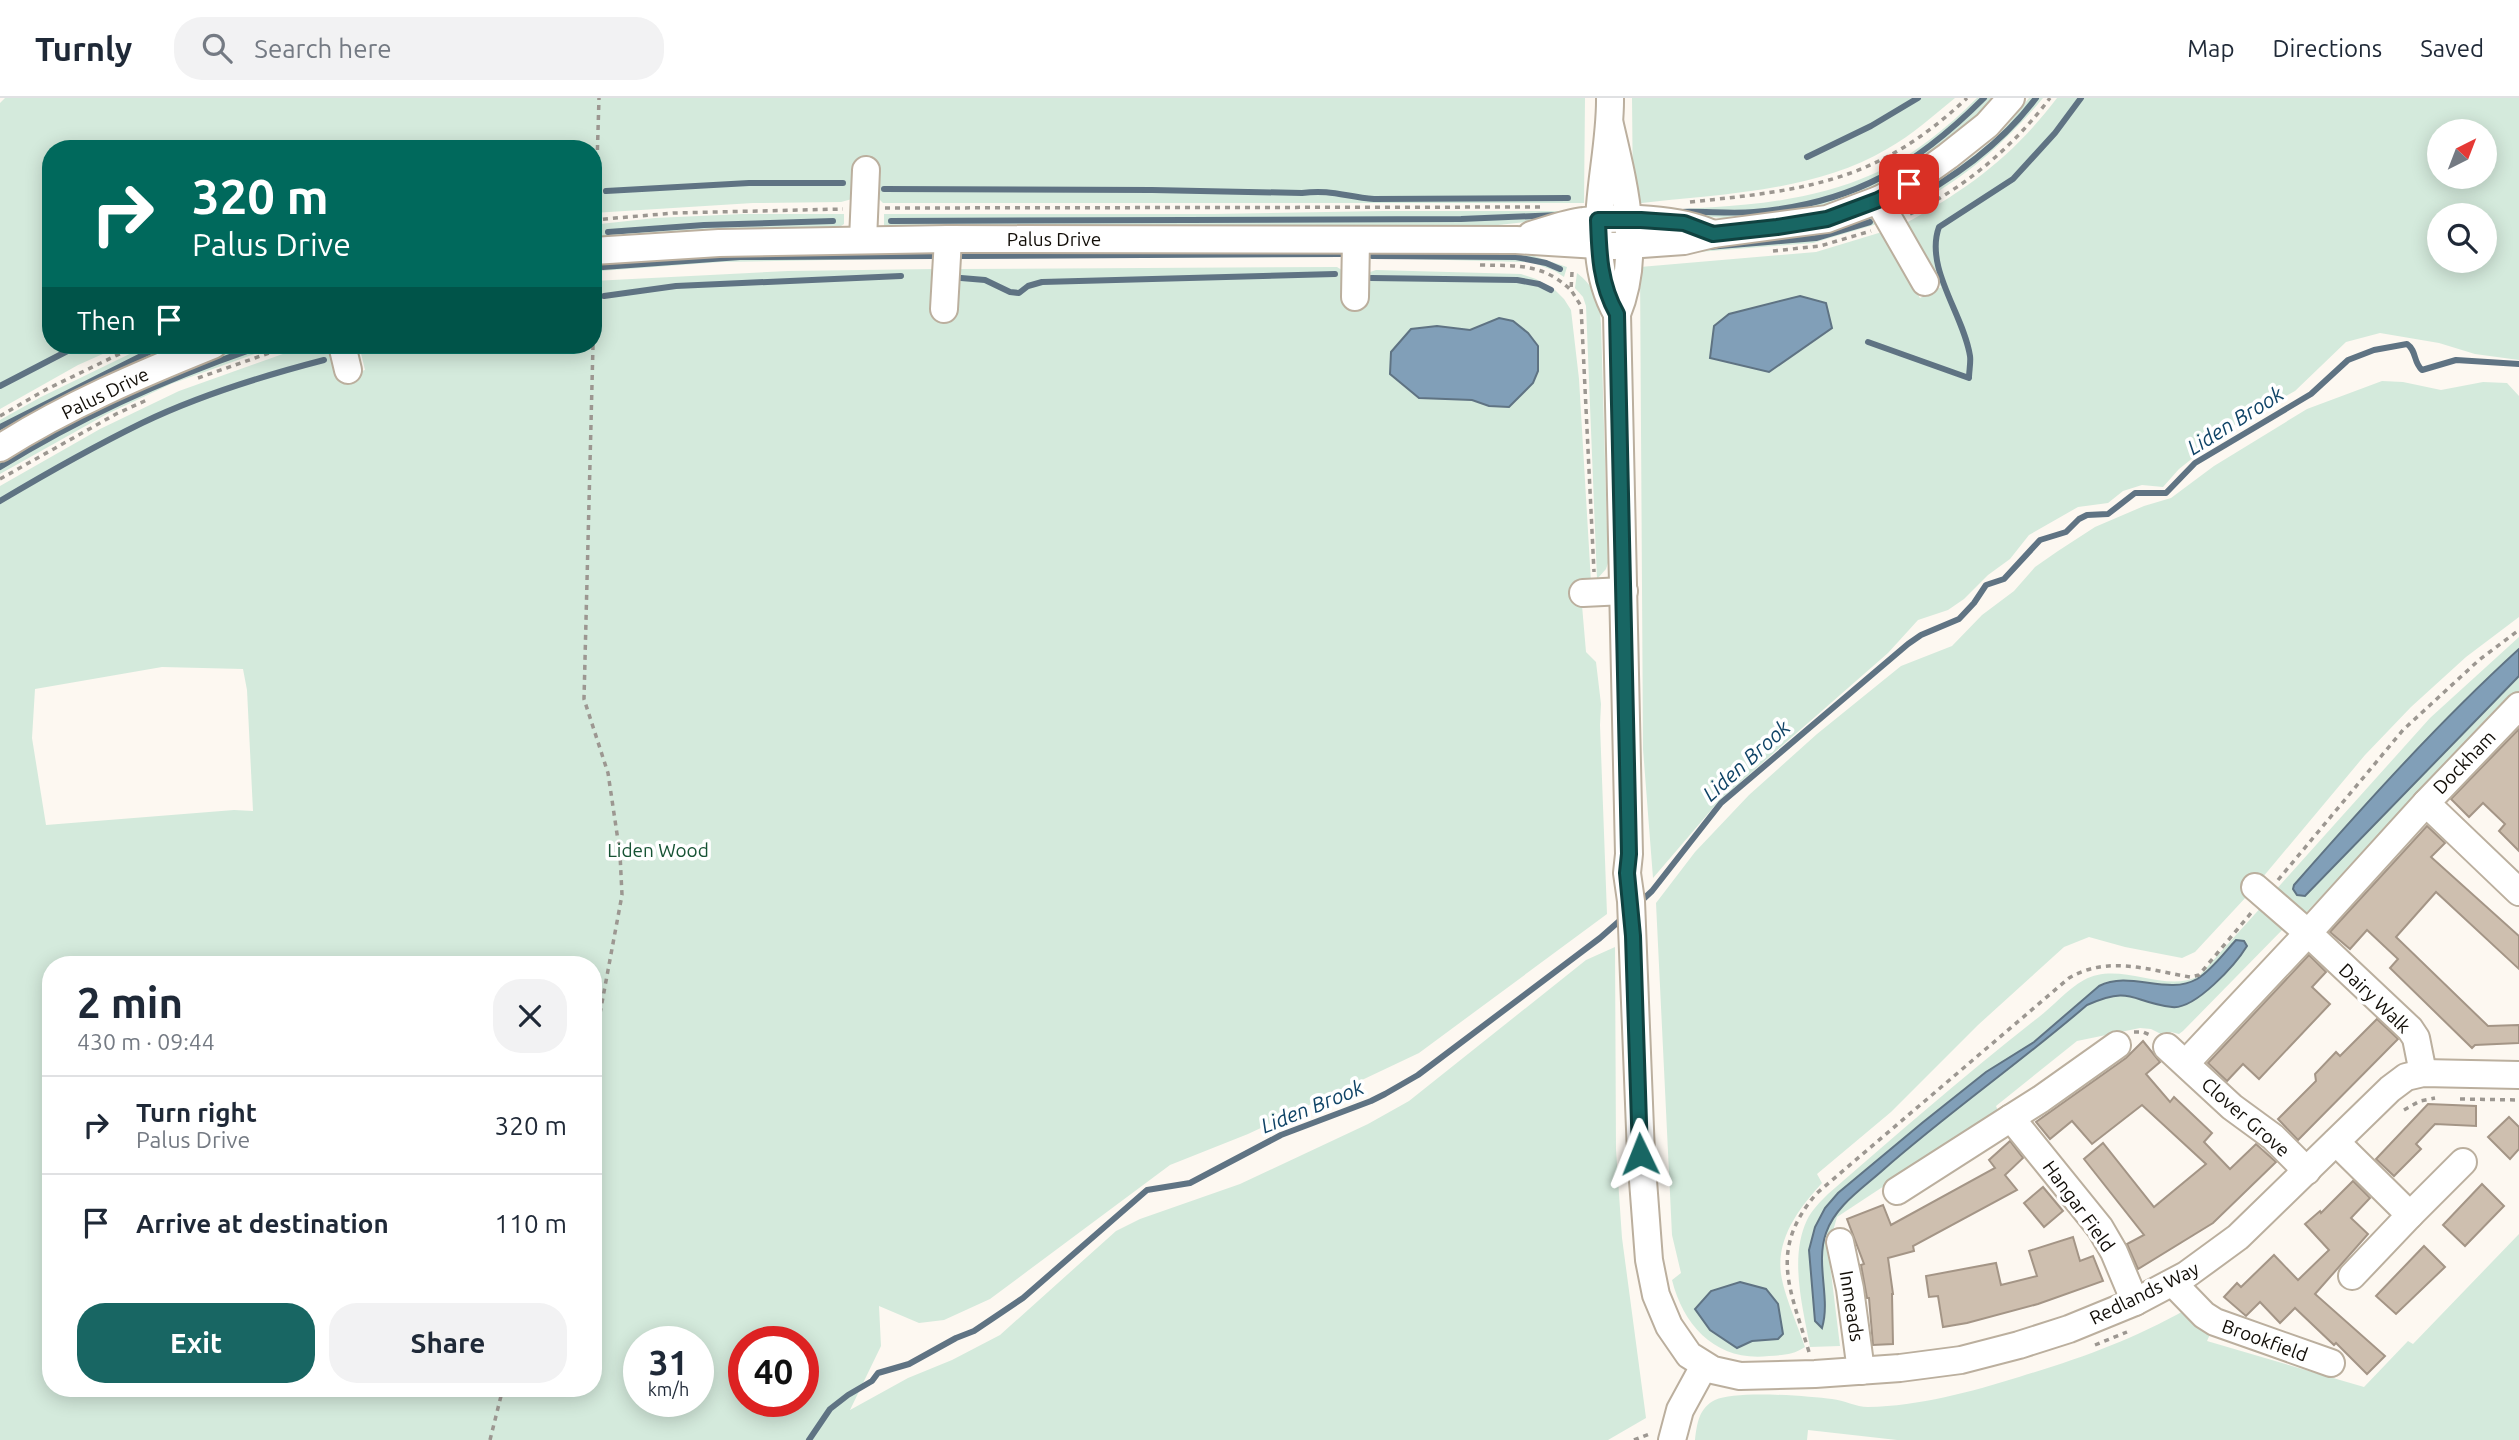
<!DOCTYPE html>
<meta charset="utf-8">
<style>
body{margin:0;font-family:Ubuntu,sans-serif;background:#f2f2f3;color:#1f2937;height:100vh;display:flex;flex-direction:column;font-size:26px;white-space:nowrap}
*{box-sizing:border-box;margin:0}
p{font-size:23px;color:#747a83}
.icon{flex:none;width:38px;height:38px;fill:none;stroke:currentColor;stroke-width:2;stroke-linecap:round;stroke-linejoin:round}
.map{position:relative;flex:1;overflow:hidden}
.sheet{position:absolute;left:42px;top:858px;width:560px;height:441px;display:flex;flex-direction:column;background:#fff;border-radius:28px;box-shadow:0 4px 18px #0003}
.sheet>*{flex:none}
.top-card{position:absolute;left:42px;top:42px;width:560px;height:214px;border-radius:28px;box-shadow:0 4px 18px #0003;background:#00695c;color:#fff;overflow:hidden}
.needle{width:46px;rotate:42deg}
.buttons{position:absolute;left:2427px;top:21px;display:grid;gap:14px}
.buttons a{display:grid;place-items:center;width:70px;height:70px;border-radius:50%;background:#fff;box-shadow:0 4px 18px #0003;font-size:35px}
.speed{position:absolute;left:623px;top:1228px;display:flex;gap:14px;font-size:35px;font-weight:700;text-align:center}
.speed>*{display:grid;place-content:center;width:91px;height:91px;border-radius:50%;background:#fff;box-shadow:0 4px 18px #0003;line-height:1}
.speed small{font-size:18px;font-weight:400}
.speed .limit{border:10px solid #d22;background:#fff;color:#111}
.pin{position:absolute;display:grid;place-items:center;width:60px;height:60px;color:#fff;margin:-30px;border-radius:14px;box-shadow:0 4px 10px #0006}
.me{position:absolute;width:77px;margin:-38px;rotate:358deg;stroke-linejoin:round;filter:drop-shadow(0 0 5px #0008)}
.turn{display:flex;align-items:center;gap:24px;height:147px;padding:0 35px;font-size:32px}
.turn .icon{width:91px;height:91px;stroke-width:2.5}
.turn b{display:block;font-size:49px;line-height:60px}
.then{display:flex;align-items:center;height:66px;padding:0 35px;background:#0003;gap:14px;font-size:26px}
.round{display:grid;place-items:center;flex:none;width:74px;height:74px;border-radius:28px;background:#f2f2f3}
.head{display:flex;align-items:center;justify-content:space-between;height:119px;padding:0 35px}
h1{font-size:42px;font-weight:700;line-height:52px}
.cta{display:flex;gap:14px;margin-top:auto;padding:14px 35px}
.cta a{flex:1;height:80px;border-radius:28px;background:#186663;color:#fff;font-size:28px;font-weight:700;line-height:80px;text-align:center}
.cta a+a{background:#f2f2f3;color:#1f2937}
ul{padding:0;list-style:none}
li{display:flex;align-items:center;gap:21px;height:98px;padding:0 35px;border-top:2px solid #e0e1e3}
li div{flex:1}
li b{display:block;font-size:26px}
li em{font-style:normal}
header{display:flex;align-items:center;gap:42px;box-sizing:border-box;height:98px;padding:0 35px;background:#fff;border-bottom:2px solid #e0e1e3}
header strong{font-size:33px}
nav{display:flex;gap:38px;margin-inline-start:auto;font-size:24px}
.search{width:490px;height:63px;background:#f2f2f3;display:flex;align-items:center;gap:18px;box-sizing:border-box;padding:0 24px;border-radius:28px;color:#747a83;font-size:26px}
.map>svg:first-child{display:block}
</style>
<header>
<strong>Turnly</strong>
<div class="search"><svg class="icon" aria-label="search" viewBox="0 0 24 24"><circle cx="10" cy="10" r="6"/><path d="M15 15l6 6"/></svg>Search here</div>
<nav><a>Map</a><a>Directions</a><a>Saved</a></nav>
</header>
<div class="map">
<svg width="2519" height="1342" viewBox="0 0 2519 1342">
<rect width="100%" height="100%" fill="#fdf8f1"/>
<g fill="#d4eadc" fill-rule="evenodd">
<path d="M5,0H1585L1584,105H883L877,99L852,101L841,104L753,105L593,115V51H51V247H123L78,267L0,311V5Z"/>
<path d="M1632,0H1955C1933,18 1912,37 1887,51C1812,95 1717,96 1633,106Z"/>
<path d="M1977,0H1995L1952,40L1886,87L1828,111L1746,122L1645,113C1721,109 1802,108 1873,76C1911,59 1947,30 1977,0Z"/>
<path d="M2029,0H2043C2002,49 1955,89 1896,116L1893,109C1930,88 1970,64 2001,34C2011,24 2020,11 2029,0Z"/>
<path d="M2057,0H2519V262L2475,256L2439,245L2380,235L2346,244L2295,293L2233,328L2179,371L2163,389L2142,387L2123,393L2108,405L2078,409L2029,437L2010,461L1988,477L1964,501L1948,512L1918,522L1888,555L1719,703L1653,780L1643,651L1640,169L1816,154L1882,134L1920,200L1941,189L1904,126C1968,91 2012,59 2057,0ZM2440,33H2485V79H2440ZM2440,117H2485V163H2440Z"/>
<path d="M1384,113H1575L1574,119L1433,134L884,129V116H1214Z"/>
<path d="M743,116H844V126L838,130L602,142L600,126L655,120Z"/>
<path d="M1873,118L1877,126L1813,145L1648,158L1829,132Z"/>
<path d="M1088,153L1344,154V159L960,160V155Z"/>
<path d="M936,154L937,160L721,164L600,173V166L682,159Z"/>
<path d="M1368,154L1513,156L1534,158L1567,169L1564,179L1555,173L1531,164L1368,160Z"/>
<path d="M1337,169C1348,177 1363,177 1376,172L1521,176L1536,181L1555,192L1564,201L1571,212L1579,281L1591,484H1580L1586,554L1596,564L1601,606L1600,627L1607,816L1419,955L1248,1036L1170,1067L990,1201L944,1222L919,1225L879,1208L881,1248L850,1312L908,1280L952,1262L1000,1237L1116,1133L1140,1121L1240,1086L1368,1026L1409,1003L1586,862L1615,849L1616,1052L1622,1140L1646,1320L1608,1342H0V388L100,331L179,293L308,247H325L330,253L336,280L365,272L359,247H593V183L788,173L935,171L938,178L935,221H953L955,180L959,171ZM162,569L243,571L247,592L253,713L234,712L46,727L32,640L35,591ZM51,866H593V1290H51ZM639,1244H698V1304H639ZM744,1244H803V1304H744Z"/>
<path d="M1577,175C1595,189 1600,204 1601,226L1608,465L1606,471L1597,481L1586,208L1583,199L1575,190Z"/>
<path d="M148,247H188L0,337V322L41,299Z"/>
<path d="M248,247H280L171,286L107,316L0,376V363C76,314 163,275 248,247Z"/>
<path d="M2382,283L2403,284L2441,292L2483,284L2507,285L2519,298V519L2466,559L2411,609L2365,657L2247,798L2195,854L2182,860L2125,849L2089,839L2064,849L1978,927L1891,1014L1817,1076L1822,1085C1800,1109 1776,1140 1781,1176C1784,1197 1798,1228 1805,1249C1793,1257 1783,1257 1769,1258C1718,1264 1684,1230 1672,1182L1681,1175L1672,1137L1656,805L1695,754L1749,697L1817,636L1901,568L1952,548L1982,517L2014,493L2035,469L2058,453L2095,429L2144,408L2171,400L2214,368L2307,311Z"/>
<path d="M2519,539V595L2459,653L2300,821L2273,795L2430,620Z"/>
<path d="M2264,806L2287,827L2183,933L2179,936L2171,934L2167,939L2151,931L2140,930L2077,943L1996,1008L1998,1013L1837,1119L1829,1147V1158L1840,1248L1810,1249C1803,1210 1789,1160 1807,1122C1812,1112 1820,1104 1828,1096C1896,1037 1964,978 2035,922C2052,910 2066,892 2084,882C2120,862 2164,896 2199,878Z"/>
<path d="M2519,1136V1342H1897L1808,1332L1807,1342H1695C1697,1325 1699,1310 1715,1302C1736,1292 1807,1298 1832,1301C1844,1302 1856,1309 1868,1309C1920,1308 1970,1294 2019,1279C2081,1260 2130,1243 2187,1211L2212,1232L2207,1243L2364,1289L2408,1243L2413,1246Z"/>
</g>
<g fill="#819fb8" stroke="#5f7383" stroke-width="2">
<path d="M1800,198L1826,205L1832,230L1769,274L1710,260L1714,228L1729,216Z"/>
<path d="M1499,220L1513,223L1528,235L1538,248V273L1533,285L1509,309L1489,308L1472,302L1419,300L1390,276L1391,254L1411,231L1437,228L1470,232Z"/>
<path d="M2519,551V578L2305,798L2297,797L2293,791L2294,787C2366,705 2439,624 2519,551Z"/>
<path d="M2236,842L2244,843L2247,848C2236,866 2195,912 2172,909C2130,904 2133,887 2087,907C2021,964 1949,1014 1883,1072C1863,1090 1835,1108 1826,1135C1815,1166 1831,1200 1822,1230L1815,1223L1809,1152L1815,1129L1825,1110L1838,1095L1922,1025L1986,974L2034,944L2099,888C2130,872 2167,898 2197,881C2212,872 2224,855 2236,842Z"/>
<path d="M1740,1184L1766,1191L1778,1206L1783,1236L1778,1241L1752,1243L1737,1250L1710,1232L1695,1211L1711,1193Z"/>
</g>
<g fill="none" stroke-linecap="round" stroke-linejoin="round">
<g stroke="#5f7383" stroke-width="6">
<path d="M1807,59L1871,28L1918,0"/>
<path d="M884,91L1152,92L1302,95C1331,91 1346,99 1374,101L1568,100"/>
<path d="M606,93L749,85H843"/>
<path d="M1898,110C1951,82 2000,48 2036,0"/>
<path d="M1679,114C1704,113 1730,116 1754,114C1853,106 1916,68 1984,0"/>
<path d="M891,123L1461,121L1558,117"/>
<path d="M608,134L704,127L833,123"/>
<path d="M1708,149L1816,140L1870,124"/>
<path d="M962,158L1341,156"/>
<path d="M1372,158L1516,159L1546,165L1560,171"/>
<path d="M603,169L740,159L932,158"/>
<path d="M961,180L985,182L1010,194L1019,195L1028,188L1042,184L1335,176"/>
<path d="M1371,180L1517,182L1539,186L1551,192"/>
<path d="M604,198L676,188L901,178"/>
<path d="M1868,244L1969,280C1969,273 1971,264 1970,258C1964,217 1924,170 1939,129L2013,81L2055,35L2081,0"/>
<path d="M0,288L79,247"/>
<path d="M0,329L163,247"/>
<path d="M0,369C82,318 172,278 264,247"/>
<path d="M0,403C47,375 93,349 142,325C200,297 262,278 324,262"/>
<path d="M1638,806L1652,793L1721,705L1908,546L1921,537L1959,521L1974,505L1986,487L2004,481L2040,442L2066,434L2079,421L2087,417L2108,416L2135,395H2166L2195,365L2311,296L2348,262L2374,252L2407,246C2417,253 2413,264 2422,272L2456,262L2519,266"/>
<path d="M809,1342L830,1311L848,1297L872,1283L878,1275L909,1266L956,1240L974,1233L1023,1200L1147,1092L1190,1085L1281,1037L1371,1003L1385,996L1418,977L1600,840L1625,818"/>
</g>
</g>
<g fill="#cebfaf" stroke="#a49586" stroke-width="2">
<path d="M2519,631V753L2499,733L2505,726L2483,705L2469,719L2451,701Z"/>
<path d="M2427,728L2445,745L2431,759L2519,838V871L2436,794L2396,839L2488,928L2519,927V945L2475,947L2472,950L2390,870L2398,861L2367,832L2350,851L2330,834Z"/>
<path d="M2309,857L2326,874L2312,889L2330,906L2259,981L2243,966L2227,983L2208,965Z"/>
<path d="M2377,921L2398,941L2298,1042L2278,1021L2316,983L2315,976L2336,954L2340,958Z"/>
<path d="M2143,943L2160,964L2146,976L2170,1004L2174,999L2212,1035L2204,1044L2230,1071L2256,1046L2276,1064L2213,1125L2138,1171L2127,1146L2144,1137L2084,1061L2103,1045L2154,1109L2206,1066L2142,1007L2092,1046L2072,1023L2050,1041L2036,1024L2126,960Z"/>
<path d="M2428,1006L2476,1008V1028L2435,1026L2416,1046L2421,1051L2394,1078L2376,1061Z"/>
<path d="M2509,1019L2519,1029V1051L2510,1061L2488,1039Z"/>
<path d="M2010,1043L2023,1060L2005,1077L2017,1092L1913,1148L1914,1153L1888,1160L1893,1196H1892L1893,1246L1873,1247L1869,1200H1867L1861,1167L1864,1166L1847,1121L1883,1107L1891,1127L1995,1070L1989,1062Z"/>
<path d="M2353,1083L2370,1100L2351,1120L2368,1136L2315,1196L2385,1258L2367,1276L2336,1245L2334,1247L2295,1210L2280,1225L2260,1204L2246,1218L2224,1199L2237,1185L2241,1189L2274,1157L2298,1182L2329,1152L2305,1126L2320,1113L2321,1115Z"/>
<path d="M2482,1086L2504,1108L2465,1148L2443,1127Z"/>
<path d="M2043,1089L2063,1113L2044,1129L2024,1105Z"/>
<path d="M2073,1139L2080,1163L2093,1158L2103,1183L2038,1206L1967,1225L1943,1229L1938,1198L1929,1199L1926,1178L1996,1165L2001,1187L2037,1178L2029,1153Z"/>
<path d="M2424,1148L2445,1169L2396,1216L2376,1198Z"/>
</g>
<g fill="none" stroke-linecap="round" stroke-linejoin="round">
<g stroke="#bbaf9e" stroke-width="30">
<g id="minor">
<path d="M1610,0C1611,71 1579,149 1617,216"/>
<path d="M1610,27C1624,87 1642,156 1617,216L1629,756L1627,775L1631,803L1641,1056L1649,1162L1656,1197L1669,1228L1689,1257L1713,1272L1740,1278L1815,1276L1900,1270L1961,1262L2019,1247L2069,1231L2135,1204L2186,1177L2238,1139L2390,991L2406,979L2423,975L2519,977"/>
<path d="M1878,102L1925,184"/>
<path d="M1531,137C1548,132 1566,125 1584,123C1620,118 1680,120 1713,136"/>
<path d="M863,142L866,72"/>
<path d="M593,153L719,145L948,141L1516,142L1614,148L1684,143L1713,136L1827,121L1878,102L1909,86L1948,58L1987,27L2011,0"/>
<path d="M1355,199L1356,142"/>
<path d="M944,211L948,141"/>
<path d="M342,247L348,272"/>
<path d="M0,350C66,308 141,276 213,247"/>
<path d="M1583,495L1624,493"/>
<path d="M2519,608L2426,705L2519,794"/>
<path d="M2117,947L2041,1001L2011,1020L2100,1130L2114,1154L2135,1204"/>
<path d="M2167,949L2232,1009L2273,1039L2307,1073"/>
<path d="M2186,965L2308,835L2255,789"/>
<path d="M2423,975L2416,940L2410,931L2308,835L2426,705"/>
<path d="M2336,1044L2410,1117L2463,1064"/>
<path d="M1897,1093L2011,1020"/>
<path d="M1840,1144L1850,1191L1861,1273"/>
<path d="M2352,1178L2410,1117"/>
<path d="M2173,1185L2204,1217L2215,1224L2331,1265"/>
<path d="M1672,1342L1680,1312L1704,1268"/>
</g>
</g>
<g stroke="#9c9791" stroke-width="3.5" stroke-dasharray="5 5" stroke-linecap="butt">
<path d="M1690,104C1807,92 1878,84 1967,0"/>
<path d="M885,110L1543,109"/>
<path d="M1910,116C1965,90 2014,48 2050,0"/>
<path d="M593,122L674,115L843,111"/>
<path d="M595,132L599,0"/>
<path d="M1773,153L1820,148L1871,133"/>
<path d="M1480,167C1518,168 1542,165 1571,192"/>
<path d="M1572,174L1571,192L1581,208L1594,474"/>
<path d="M593,215L594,175"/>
<path d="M593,247L584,601L608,675L620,756L622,797L593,953"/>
<path d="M198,280L292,247"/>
<path d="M0,318L47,291L138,247"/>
<path d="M0,381L116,316L149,301"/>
<path d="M2278,782L2403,632L2479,562L2519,532"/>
<path d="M2134,934H2143L2150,937"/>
<path d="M2460,1001L2519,1002"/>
<path d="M2404,1012L2420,1003L2435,1000"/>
<path d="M2095,1247L2127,1234"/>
<path d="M1809,1254C1790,1190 1768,1152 1817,1095L2069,880C2108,857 2149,872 2190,879L2199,877L2251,815"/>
<path d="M490,1342L503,1290"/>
<path d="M1634,1342L1652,1335"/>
</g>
<use href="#minor" stroke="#fff" stroke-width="26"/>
</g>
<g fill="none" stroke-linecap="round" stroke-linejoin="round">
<g stroke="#104240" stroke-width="18">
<path id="route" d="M1640,1056L1633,838L1627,775L1629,756L1617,216C1600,186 1599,155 1598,122H1641L1684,125L1713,136L1777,129L1827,121L1878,102L1909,86"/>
</g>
<use href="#route" stroke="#186663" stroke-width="12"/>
</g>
<g text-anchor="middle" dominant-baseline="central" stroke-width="7" stroke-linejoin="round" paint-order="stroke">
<g font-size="19" fill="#110d07" stroke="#fff">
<text x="1054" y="141">Palus Drive</text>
<text transform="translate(105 295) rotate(-26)">Palus Drive</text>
<text transform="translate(2464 664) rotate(-46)">Dockham</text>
<text transform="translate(2375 900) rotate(44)">Dairy Walk</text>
<text transform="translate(2246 1019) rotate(41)">Clover Grove</text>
<text transform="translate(2079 1108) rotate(54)">Hangar Field</text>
<text transform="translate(2144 1195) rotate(-26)">Redlands Way</text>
<text transform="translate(1852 1208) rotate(81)">Inmeads</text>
<text transform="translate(2265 1242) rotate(20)">Brookfield</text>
</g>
<g font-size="19" fill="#175334" stroke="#fff">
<text x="658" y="752">Liden Wood</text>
</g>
<g font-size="21" font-style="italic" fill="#104467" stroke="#fff">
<text transform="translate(2235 322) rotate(-32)">Liden Brook</text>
<text transform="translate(1746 662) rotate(-42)">Liden Brook</text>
<text transform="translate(1312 1008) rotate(-22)">Liden Brook</text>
</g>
</g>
</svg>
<div class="buttons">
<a><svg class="needle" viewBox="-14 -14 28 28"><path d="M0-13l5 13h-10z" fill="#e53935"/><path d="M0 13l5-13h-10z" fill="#747a83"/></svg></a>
<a><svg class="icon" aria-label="search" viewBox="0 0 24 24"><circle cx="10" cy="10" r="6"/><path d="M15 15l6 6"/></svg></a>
</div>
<div class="speed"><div>31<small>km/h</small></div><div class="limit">40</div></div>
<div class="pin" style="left:1909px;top:86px;background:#d93025"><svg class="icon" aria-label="arrive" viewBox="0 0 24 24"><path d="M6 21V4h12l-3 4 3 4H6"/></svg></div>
<svg class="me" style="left:1640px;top:1056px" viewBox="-20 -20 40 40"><path d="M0-17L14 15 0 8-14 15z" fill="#186663" stroke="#fff" stroke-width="4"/></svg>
<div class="top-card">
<div class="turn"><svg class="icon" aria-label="right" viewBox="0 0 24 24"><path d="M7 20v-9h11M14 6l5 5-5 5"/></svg><div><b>320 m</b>Palus Drive</div></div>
<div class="then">Then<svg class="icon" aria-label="arrive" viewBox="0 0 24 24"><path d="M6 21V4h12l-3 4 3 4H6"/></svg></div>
</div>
<section class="sheet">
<div class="head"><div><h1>2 min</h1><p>430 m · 09:44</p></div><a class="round"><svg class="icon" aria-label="close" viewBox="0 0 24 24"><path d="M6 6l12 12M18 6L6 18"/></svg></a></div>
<ul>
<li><svg class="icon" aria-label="right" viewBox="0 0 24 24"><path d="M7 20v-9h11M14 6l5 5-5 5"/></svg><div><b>Turn right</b><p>Palus Drive</p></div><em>320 m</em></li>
<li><svg class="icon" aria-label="arrive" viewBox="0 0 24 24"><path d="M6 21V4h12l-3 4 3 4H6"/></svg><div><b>Arrive at destination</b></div><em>110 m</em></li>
</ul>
<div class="cta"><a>Exit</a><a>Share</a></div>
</section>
</div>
